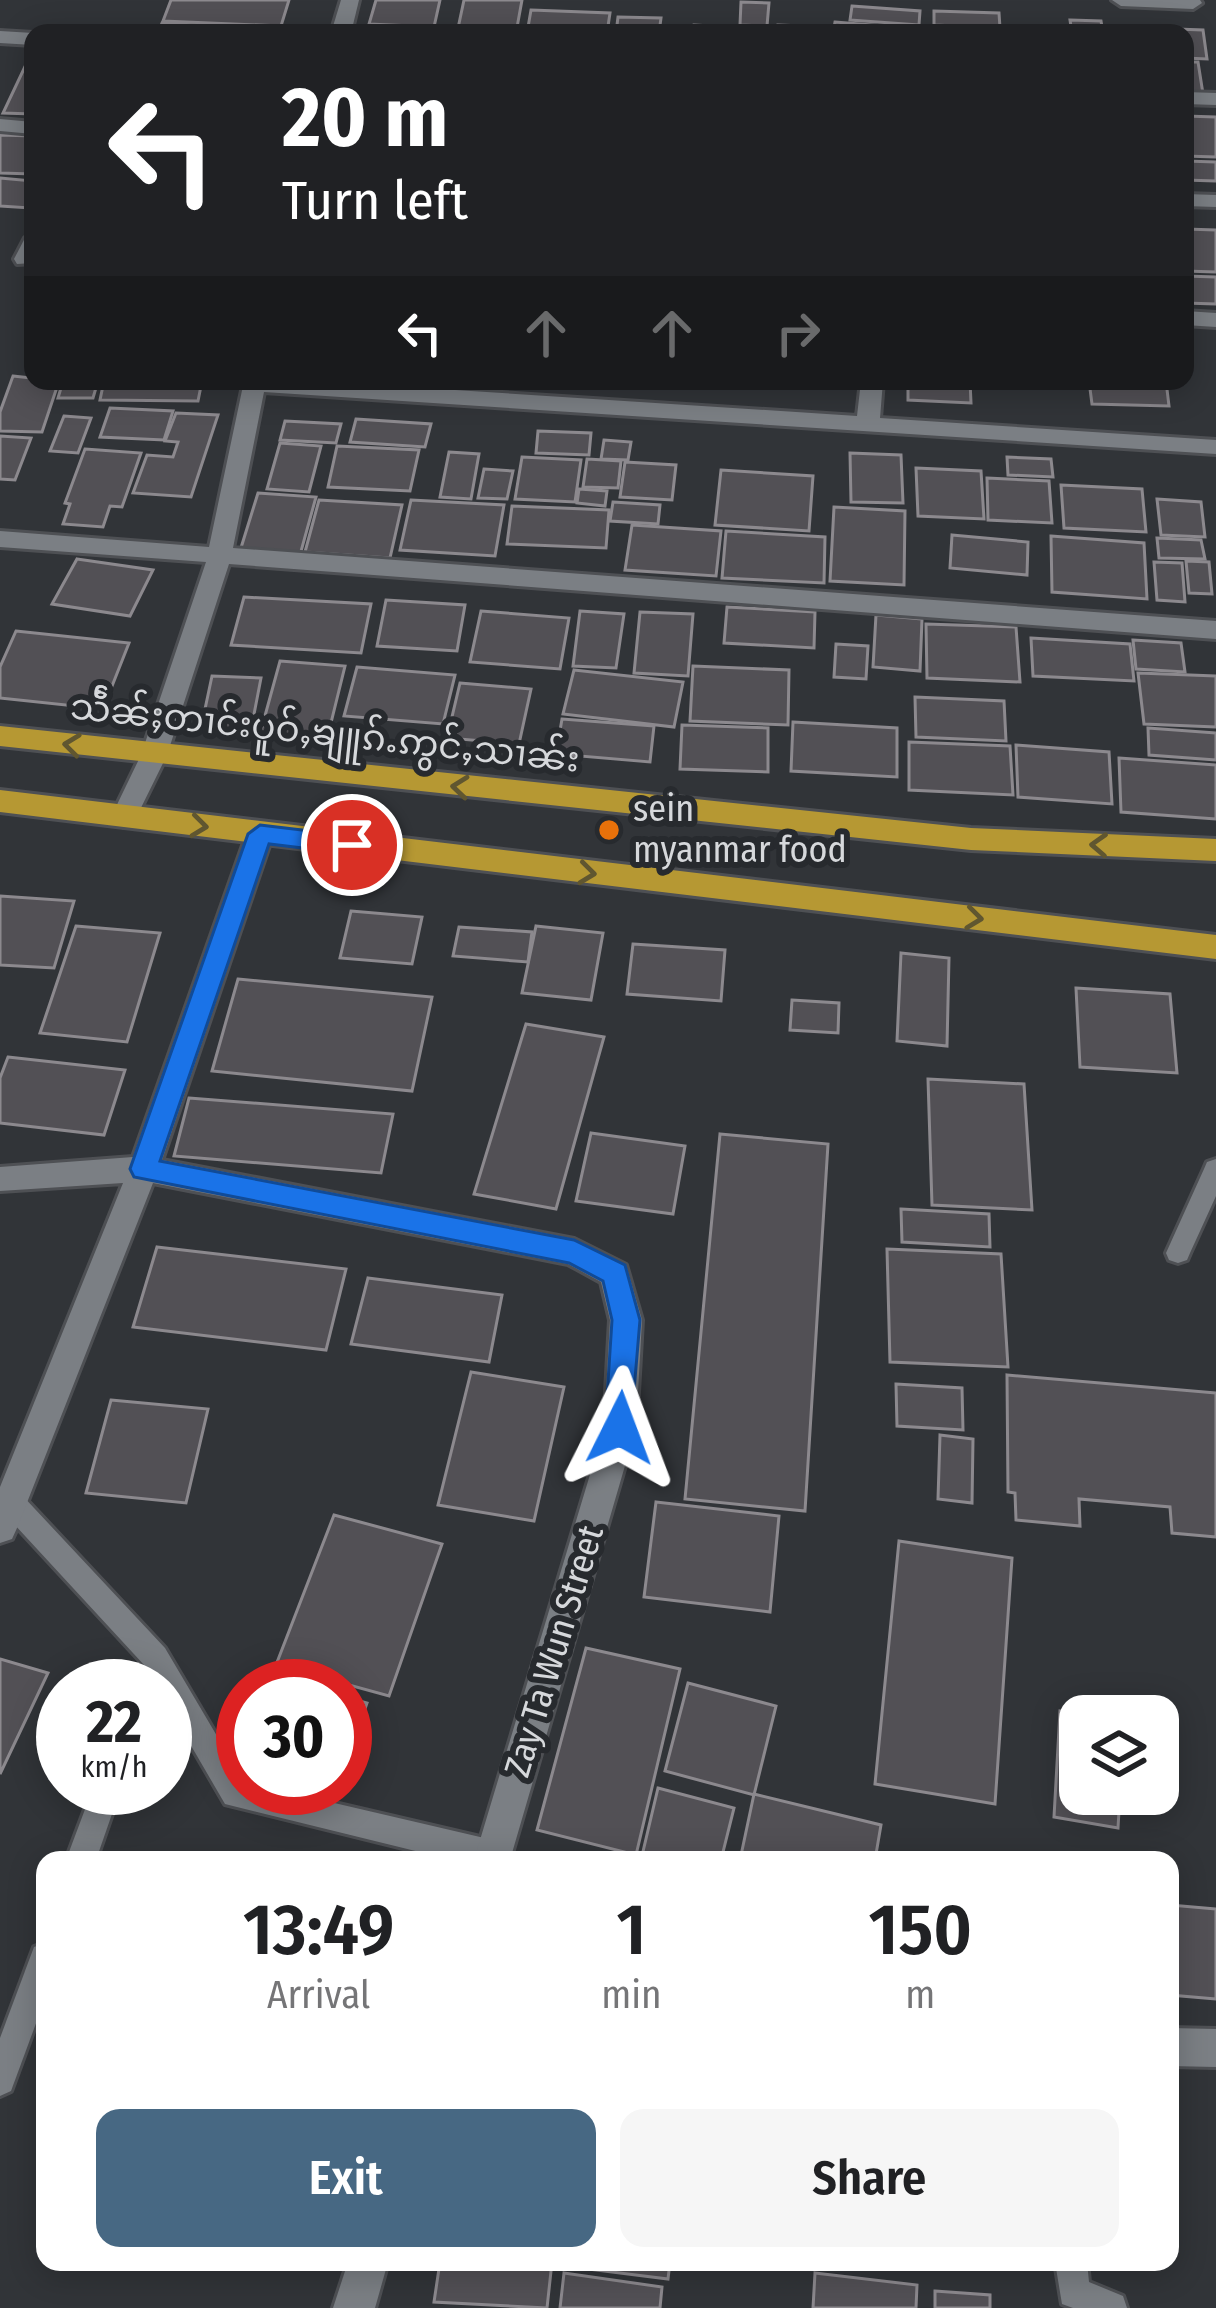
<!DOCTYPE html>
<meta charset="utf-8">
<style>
body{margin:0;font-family:"Fira Sans Condensed","Noto Sans Myanmar",sans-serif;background:#f6f6f6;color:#202124;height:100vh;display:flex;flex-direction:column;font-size:45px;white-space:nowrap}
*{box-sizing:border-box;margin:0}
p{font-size:39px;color:#757577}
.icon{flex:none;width:66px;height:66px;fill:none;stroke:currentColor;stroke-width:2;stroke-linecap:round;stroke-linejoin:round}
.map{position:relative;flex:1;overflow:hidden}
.sheet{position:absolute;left:36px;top:1851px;width:1143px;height:420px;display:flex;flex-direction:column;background:#fff;border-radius:24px;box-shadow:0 6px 30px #0003}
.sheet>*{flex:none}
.banner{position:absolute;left:24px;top:24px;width:1170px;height:366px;border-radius:24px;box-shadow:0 6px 30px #0003;background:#202124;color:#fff;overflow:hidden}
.tools{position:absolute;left:1059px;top:1695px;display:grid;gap:24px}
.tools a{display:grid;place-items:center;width:120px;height:120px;border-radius:24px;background:#fff;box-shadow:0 6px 30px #0003;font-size:60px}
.speed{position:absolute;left:36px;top:1659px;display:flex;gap:24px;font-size:60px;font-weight:700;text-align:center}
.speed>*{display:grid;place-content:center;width:156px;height:156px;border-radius:50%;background:#fff;box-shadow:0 6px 30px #0003;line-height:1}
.speed small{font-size:30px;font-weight:400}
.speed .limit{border:18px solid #d22;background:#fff;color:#111}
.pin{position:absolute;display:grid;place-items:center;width:102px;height:102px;color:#fff;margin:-51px;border:6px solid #fff;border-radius:50%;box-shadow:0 3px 12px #0007}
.me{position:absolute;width:132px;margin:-66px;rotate:3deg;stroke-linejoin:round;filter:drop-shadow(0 0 9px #0008)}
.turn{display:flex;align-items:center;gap:42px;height:252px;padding:0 60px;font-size:54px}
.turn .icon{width:156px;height:156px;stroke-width:2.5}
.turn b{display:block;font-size:84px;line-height:102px}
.lanes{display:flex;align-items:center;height:114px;padding:0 60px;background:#0003;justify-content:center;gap:60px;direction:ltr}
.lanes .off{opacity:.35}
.eta{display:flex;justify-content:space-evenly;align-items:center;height:204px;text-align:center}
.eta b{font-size:72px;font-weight:600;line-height:84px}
.button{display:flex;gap:24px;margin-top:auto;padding:24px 60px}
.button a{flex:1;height:138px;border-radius:24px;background:#476883;color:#fff;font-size:48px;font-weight:600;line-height:138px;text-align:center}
.button a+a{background:#f6f6f6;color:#202124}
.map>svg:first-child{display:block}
</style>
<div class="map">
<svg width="1216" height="2308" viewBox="0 0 1216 2308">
<rect width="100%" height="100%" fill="#313438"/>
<g fill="#525055" stroke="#8c898e" stroke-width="3">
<path d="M171,0H289L281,26L163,21Z"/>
<path d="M376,0H440L434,27L369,24Z"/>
<path d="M464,0H522L516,33H457Z"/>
<path d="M741,2L769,3L767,26L740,25Z"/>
<path d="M852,6L920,11L919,25L850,20Z"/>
<path d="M531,10L610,13L607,33H527Z"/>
<path d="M934,11L999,13L1000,28L934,25Z"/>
<path d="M618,17L661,18L659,33H616Z"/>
<path d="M1070,20L1101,21L1103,33H1072Z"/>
<path d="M835,22L907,28V33H833Z"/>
<path d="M162,23L258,29L257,33H158Z"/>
<path d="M694,25L762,29V33H693Z"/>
<path d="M778,25L828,27V33H778Z"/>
<path d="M1148,28L1203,30L1207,59L1185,58V33H1148Z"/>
<path d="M30,56L33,114L3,113Z"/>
<path d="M1185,62H1198L1203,94L1185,93Z"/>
<path d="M1185,116L1216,117V157L1185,156Z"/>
<path d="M0,135L33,136V174L0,173Z"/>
<path d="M1185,161L1216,162V181L1185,180Z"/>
<path d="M0,178L33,181L30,208L0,206Z"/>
<path d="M1185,229L1216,230V272L1185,271Z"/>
<path d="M1185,276L1216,277V304L1185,303Z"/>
<path d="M13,376L59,381L42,432L0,431V412Z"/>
<path d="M63,381H98L93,398H58Z"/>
<path d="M104,381H202L198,401L100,400Z"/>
<path d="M908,381H970L971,403L908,400Z"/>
<path d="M1089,381H1166L1169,406L1092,404Z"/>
<path d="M110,408L173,411L164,440L100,437Z"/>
<path d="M176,413L218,415L191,497L133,493L147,455L173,457L178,442L165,441Z"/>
<path d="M64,416L91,418L78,453L50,451Z"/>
<path d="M356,419L431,424L425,447L350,442Z"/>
<path d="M285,421L341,424L336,443L280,440Z"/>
<path d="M538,431L591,433L589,455L536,453Z"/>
<path d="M0,436L31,438L15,480L0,479Z"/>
<path d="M604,440L631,442L628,460L601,459Z"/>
<path d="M280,443L321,446L309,492L267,489Z"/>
<path d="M337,446L419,450L410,491L328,487Z"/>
<path d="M85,449L141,453L122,507L110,506L103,527L63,524L70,504L65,503Z"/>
<path d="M449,452L479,454L471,499L440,497Z"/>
<path d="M850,453L901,455L903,503L851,502Z"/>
<path d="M522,457L581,460L575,502L515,499Z"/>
<path d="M1007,457L1051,459L1053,477L1008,475Z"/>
<path d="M587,459L621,461L618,488L583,487Z"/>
<path d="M625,462L676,465L672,500L620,497Z"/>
<path d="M916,468L981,471L984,519L918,516Z"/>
<path d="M484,469L513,471L507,499L478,498Z"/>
<path d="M721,470L813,476L809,531L715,525Z"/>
<path d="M987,478L1049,481L1052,523L988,520Z"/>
<path d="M1061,485L1142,489L1146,532L1064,528Z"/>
<path d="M579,489L607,491L605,506L577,503Z"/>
<path d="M258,493L316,497L300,555L240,551Z"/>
<path d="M1157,499L1201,502L1205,537L1161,535Z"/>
<path d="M319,500L402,505L390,558L305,552Z"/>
<path d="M411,500L504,505L495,556L400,550Z"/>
<path d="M613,502L660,505L658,524L610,521Z"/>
<path d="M512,506L609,510L606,548L507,544Z"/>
<path d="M834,507L905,511L904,585L830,581Z"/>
<path d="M632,525L721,531L716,576L625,570Z"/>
<path d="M726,531L825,537L824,583L722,578Z"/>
<path d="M952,535L1028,542L1027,575L950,568Z"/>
<path d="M1051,536L1144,543L1147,599L1052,592Z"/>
<path d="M1157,538L1201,540L1205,559L1159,558Z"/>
<path d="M77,559L153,570L130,616L52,604Z"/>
<path d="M1186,561L1209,562L1212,594L1189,593Z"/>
<path d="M1154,562L1182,563L1185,602L1157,600Z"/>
<path d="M244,597L371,604L361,653L231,645Z"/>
<path d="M386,600L465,605L457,651L377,646Z"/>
<path d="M727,607L815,612L814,648L724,643Z"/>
<path d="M481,611L569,618L560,669L470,662Z"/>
<path d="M580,611L624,614L616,668L573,666Z"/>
<path d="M640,612L693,614L688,676L634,673Z"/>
<path d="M876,615L922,619L920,671L873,667Z"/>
<path d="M926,624L1016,627L1020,682L927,678Z"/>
<path d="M16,631L129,643L103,709L0,698V667Z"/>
<path d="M1031,638L1130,644L1134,681L1033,676Z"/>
<path d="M1133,640L1181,643L1185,672L1136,669Z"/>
<path d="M836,644L868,646L866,679L834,677Z"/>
<path d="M280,661L345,666L327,739L260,734Z"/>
<path d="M693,666L789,670L788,725L690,721Z"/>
<path d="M357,667L455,675L443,724L344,716Z"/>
<path d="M574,670L683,682L674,727L563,714Z"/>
<path d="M1138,673L1216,676V727L1144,724Z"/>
<path d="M212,676L261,678L251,730L201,728Z"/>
<path d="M460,683L531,689L519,744L447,738Z"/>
<path d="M915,697L1004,701L1006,741L916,737Z"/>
<path d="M562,719L654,726L650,762L556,754Z"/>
<path d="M793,722L897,728V777L791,771Z"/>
<path d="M682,725L768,728V772L680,769Z"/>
<path d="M1148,728L1216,733V760L1149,755Z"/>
<path d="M909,742L1010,746L1013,795L909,790Z"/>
<path d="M1016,745L1109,752L1112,804L1018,797Z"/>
<path d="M1119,758L1216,765V819L1121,812Z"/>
<path d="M0,896L74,901L54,968L0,965Z"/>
<path d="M351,911L422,917L412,964L340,958Z"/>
<path d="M76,926L160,933L127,1042L40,1033Z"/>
<path d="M536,926L603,933L591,1000L522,993Z"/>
<path d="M459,927L532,932L528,962L453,956Z"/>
<path d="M633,944L725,950L721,1001L627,994Z"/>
<path d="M901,953L949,958L947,1046L897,1041Z"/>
<path d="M238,979L432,997L412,1091L212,1071Z"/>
<path d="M1076,988L1170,994L1177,1073L1080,1067Z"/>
<path d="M792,1000L839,1003L838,1033L790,1030Z"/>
<path d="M526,1024L604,1037L556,1209L474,1194Z"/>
<path d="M8,1057L125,1070L104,1135L0,1123V1078Z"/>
<path d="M928,1079L1024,1084L1032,1210L932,1205Z"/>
<path d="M189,1098L393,1114L381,1173L174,1156Z"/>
<path d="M591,1133L685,1146L673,1214L576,1201Z"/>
<path d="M720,1134L828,1144L805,1511L685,1499Z"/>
<path d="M901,1209L989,1214L990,1247L902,1242Z"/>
<path d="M157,1247L346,1269L326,1350L133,1327Z"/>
<path d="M887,1249L1001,1254L1008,1367L890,1362Z"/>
<path d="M368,1278L502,1295L489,1362L351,1344Z"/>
<path d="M471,1372L564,1387L534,1521L438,1505Z"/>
<path d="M1007,1375L1216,1393V1537L1172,1533L1170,1507L1079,1499L1080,1526L1016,1520L1015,1493L1008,1492Z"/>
<path d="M896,1384L962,1388L963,1430L897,1426Z"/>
<path d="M111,1400L208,1409L186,1503L86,1493Z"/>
<path d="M940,1435L973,1439L972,1503L938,1499Z"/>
<path d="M656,1502L779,1516L770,1612L644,1597Z"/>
<path d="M334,1515L442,1544L389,1696L276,1665Z"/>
<path d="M899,1541L1012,1558L995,1804L875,1784Z"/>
<path d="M586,1648L680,1669L636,1855L537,1830Z"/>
<path d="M0,1659L48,1673L0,1774Z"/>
<path d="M688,1683L776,1706L754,1795L665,1771Z"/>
<path d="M345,1697L367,1703L345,1766Z"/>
<path d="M1060,1711L1092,1716H1080V1794H1120L1118,1828L1054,1817Z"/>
<path d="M658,1788L734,1808L721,1860H641Z"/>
<path d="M754,1794L881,1825L875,1860H740Z"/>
<path d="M1170,1905L1216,1909V1999L1170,1995Z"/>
<path d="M440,2262H552L547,2308L434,2302Z"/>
<path d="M573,2262H670L668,2279L572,2267Z"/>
<path d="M564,2273L662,2287L660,2308H560Z"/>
<path d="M815,2273L917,2285L916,2308H813Z"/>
<path d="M935,2291L990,2295V2308H935Z"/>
</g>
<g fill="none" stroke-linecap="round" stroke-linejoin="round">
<g stroke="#4e5054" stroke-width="6">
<g id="service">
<path d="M1216,1159V1196L1190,1253L1187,1260L1178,1263L1169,1260L1166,1253L1204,1169L1207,1162Z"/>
<path d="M11,1490L20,1493L165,1648L243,1780V1788H270L493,1840L503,1845L506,1860H452L225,1804L165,1701V1686H156L145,1666L2,1511V1493Z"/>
<path d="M93,1788H121L96,1860H66Z"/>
<path d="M45,1943V1999L11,2091L0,2096V2038L34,1947Z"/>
<path d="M1055,2262H1087L1089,2282L1123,2296L1127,2308H1073L1062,2304Z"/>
</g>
</g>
<g stroke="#4e5054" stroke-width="6">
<g id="minor">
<path d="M341,0H359L351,33H331Z"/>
<path d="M1112,0H1200L1202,3L1193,9L1121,6Z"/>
<path d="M0,31L33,33V45L0,43Z"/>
<path d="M1185,92L1216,93V105L1185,104Z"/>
<path d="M0,119L33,122V134L0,131Z"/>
<path d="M1185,194L1216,195V207L1185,206Z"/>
<path d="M33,237V263L17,264L14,259L25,238Z"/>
<path d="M1185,311L1216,313V327L1185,325Z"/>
<path d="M244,381H315L857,416L861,381H883L880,418L1216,440V454L264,392L233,548L1216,621V639L229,564L167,755L133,824L124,827L111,817L141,755L206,562L0,547V531L209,547Z"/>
<path d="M260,824L273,834L162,1160L574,1239L626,1265L642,1320L636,1428L510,1860H474L604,1428L610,1320L601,1282L568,1264L153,1183L17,1528L12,1539L0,1543V1487L123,1183L0,1191V1167L133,1157L247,834Z"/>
<path d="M1170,2028L1216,2029V2067L1170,2066Z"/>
<path d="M348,2262H388L375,2308H333Z"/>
</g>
</g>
<g stroke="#4e5054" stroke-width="6">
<g id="trunk">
<path d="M0,726L971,828L1216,839V861L971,850L0,746Z"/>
<path d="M0,790L1216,935V959L0,812Z"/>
</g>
</g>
<use href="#service" fill="#7b7f84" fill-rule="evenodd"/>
<use href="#minor" fill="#7b7f84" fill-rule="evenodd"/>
<use href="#trunk" fill="#b69833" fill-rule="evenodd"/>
</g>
<defs><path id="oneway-chevron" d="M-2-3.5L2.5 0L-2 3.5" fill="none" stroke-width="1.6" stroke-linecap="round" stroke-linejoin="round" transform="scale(3)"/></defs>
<g stroke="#605630">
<use href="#oneway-chevron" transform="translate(72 745) rotate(-173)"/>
<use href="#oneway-chevron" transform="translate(460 787) rotate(-174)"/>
<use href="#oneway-chevron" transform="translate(199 826) rotate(7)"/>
<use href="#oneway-chevron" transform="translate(1099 845) rotate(-177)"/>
<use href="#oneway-chevron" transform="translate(587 873) rotate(7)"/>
<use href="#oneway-chevron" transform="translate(974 918) rotate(7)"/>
</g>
<path fill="#1a73e8" stroke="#114b97" stroke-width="3" d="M260,825L352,836L364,845L352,854L269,844L160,1161L574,1240L625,1265L640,1320L630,1438L620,1442L609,1438L605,1428L612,1320L603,1281L569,1263L134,1177L130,1169L248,834Z"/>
<circle fill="#e8710a" stroke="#272a2e" stroke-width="4.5" cx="609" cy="830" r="12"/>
<g text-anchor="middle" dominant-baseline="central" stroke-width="12" stroke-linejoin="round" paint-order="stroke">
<g font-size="36" fill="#d6d8db" stroke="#272a2e">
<text transform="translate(325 733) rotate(6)">သဵႅၼ်ႈတၢင်းပူဝ်ႇၶျူၵ်ႉဢွင်ႇသၢၼ်း</text>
<text transform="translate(554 1651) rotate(-73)">Zay Ta Wun Street</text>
</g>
<g font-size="36" fill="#d6d8db" stroke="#272a2e" text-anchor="start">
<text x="633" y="809">sein<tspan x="633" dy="41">myanmar food</tspan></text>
</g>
</g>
</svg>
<div class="tools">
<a><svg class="icon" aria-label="layers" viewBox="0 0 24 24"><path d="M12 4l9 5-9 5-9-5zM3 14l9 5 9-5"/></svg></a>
</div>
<div class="speed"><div>22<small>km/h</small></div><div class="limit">30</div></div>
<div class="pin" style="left:352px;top:845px;background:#d93025"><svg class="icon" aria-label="arrive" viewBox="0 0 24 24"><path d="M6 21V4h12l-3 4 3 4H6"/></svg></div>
<svg class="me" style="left:620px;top:1428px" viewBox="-20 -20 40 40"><path d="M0-17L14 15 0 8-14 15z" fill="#1a73e8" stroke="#fff" stroke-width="4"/></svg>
<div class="banner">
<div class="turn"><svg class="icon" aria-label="left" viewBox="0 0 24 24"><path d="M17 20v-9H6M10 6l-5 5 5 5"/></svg><div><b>20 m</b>Turn left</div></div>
<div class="lanes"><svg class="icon" aria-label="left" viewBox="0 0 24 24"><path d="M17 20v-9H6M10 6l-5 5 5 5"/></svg><svg class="icon off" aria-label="ahead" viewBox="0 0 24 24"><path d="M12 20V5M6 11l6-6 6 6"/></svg><svg class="icon off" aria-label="ahead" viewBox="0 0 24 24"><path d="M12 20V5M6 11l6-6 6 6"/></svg><svg class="icon off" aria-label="right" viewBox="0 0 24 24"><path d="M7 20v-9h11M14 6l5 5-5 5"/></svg></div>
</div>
<section class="sheet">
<div class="eta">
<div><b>13:49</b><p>Arrival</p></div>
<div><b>1</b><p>min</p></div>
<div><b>150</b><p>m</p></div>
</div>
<div class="button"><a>Exit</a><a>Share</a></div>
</section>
</div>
